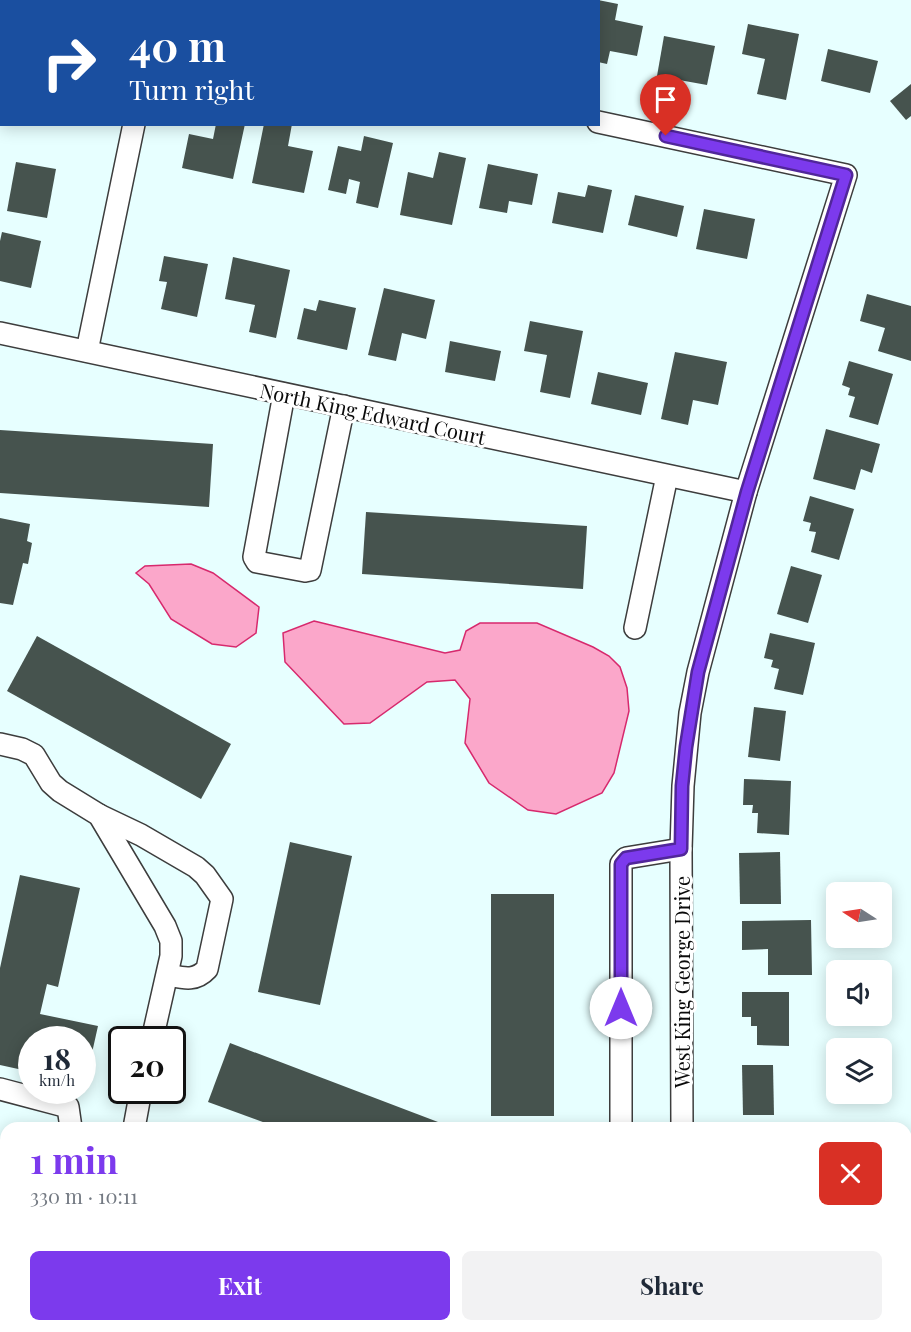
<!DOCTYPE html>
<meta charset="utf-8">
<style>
body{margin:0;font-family:"Playfair Display",serif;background:#f2f2f3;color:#1f2937;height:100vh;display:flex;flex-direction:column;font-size:22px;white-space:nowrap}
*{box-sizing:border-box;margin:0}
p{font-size:20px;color:#747a83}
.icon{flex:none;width:33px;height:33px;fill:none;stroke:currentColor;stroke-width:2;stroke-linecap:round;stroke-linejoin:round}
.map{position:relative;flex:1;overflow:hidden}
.side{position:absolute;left:0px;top:1122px;width:912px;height:210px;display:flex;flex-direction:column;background:#fff;border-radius:18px 18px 0 0;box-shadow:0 3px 15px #0003}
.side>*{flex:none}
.guide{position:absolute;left:0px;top:0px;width:600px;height:126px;box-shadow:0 3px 15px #0003;background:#1a4fa0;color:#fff;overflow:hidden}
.needle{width:39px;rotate:282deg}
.tools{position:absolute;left:826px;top:882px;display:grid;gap:12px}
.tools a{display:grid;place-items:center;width:66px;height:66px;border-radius:9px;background:#fff;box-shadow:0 3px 15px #0003;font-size:30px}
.speed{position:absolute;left:18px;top:1026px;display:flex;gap:12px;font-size:30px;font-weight:700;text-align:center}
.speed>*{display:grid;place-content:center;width:78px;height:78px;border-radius:50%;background:#fff;box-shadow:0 3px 15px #0003;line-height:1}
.speed small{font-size:15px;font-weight:400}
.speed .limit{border:3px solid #111;border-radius:9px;background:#fff;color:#111}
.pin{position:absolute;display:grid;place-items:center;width:51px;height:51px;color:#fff;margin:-62px -26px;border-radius:50% 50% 50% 0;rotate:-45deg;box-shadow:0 0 6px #0007}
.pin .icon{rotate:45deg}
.me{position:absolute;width:66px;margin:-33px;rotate:0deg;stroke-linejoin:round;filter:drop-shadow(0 0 4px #0008)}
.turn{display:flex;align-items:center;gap:21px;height:126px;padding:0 30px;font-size:27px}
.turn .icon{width:78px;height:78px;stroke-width:2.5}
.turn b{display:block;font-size:42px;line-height:51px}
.round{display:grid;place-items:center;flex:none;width:63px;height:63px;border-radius:9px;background:#f2f2f3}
.overview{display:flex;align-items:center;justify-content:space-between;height:102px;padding:0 30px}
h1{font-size:36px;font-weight:700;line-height:45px;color:#7c3aed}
.cta{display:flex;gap:12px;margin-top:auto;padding:12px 30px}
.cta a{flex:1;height:69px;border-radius:9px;background:#7c3aed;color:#fff;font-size:24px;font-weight:700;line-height:69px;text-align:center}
.cta a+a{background:#f2f2f3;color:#1f2937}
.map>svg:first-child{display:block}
</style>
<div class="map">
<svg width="911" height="1332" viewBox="0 0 911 1332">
<rect width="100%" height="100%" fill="#e7ffff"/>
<g fill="#fba7ca" stroke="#d7296d" stroke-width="1.5">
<path d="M191,564L213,573L259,607L256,633L236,647L212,644L171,619L149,584L136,573L145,566Z"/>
<path d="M314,621L445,653L460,650L466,631L480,623H537L593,647L609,656L620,667L627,688L629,711L614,773L602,793L556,814L528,810L489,783L465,743L470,699L455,680L427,682L370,723L344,724L285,662L283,633Z"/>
</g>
<g fill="#46534e">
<path d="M598,0L618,4L615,20L643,26L637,56L610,51L607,64L598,62Z"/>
<path d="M748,24L799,34L786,100L757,94L765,59L742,54Z"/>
<path d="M664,36L715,46L707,85L657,76Z"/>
<path d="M828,49L878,61L870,93L821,81Z"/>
<path d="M911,84V116L906,120L890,101Z"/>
<path d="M216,124H245L233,179L182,168L189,134L213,139Z"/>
<path d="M264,124H292L288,146L313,151L304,193L252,183Z"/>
<path d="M364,136L393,143L378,208L356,203L360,182L349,179L346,194L328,190L338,146L361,151Z"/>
<path d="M439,152L466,158L452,225L400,215L408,172L433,178Z"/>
<path d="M16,162L56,169L47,218L7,211Z"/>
<path d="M488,164L538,174L532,205L509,201L507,213L479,208Z"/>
<path d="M588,185L612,190L603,233L552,223L558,192L585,197Z"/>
<path d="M635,195L684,206L677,237L628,225Z"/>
<path d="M704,209L755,219L747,259L696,249Z"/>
<path d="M2,232L41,241L31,288L0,281V241Z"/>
<path d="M164,256L208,264L197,317L161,309L167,282L159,281Z"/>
<path d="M233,257L290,270L276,338L249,332L255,305L225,299Z"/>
<path d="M384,288L435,300L426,339L402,333L396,361L368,355Z"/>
<path d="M867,294L911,306V361L878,351L885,328L860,321Z"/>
<path d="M319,300L356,308L347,350L297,339L304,308L316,311Z"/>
<path d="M530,321L583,331L570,398L540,392L547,355L524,351Z"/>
<path d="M450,341L501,351L495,381L445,372Z"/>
<path d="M675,352L727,362L718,405L693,400L688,425L661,419Z"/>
<path d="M849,361L893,374L878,425L849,417L855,397L848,395L850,388L842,385Z"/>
<path d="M598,372L648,383L641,415L591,404Z"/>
<path d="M826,429L880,444L872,473L861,469L855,490L813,479Z"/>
<path d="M0,430L213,444L209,507L0,493Z"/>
<path d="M810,496L854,509L839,560L811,552L816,532L809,531L811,523L803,521Z"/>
<path d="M366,512L587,526L583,589L362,574Z"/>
<path d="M0,518L30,524L27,541L32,543L28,564L23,563L13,605L0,603Z"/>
<path d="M791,566L822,575L808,623L777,614Z"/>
<path d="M770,633L815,643L803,695L774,689L779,669L771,667L773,660L764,658Z"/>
<path d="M37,636L231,744L201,799L7,691Z"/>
<path d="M754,707L786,711L780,761L748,757Z"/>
<path d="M744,779L791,781L789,835L757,833L758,813H752L753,805H743Z"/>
<path d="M290,842L352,856L320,1005L258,992Z"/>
<path d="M780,852L781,904H740L739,853Z"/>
<path d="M20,875L80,888L58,987L47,984L40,1014L98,1026L85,1084L82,1083V1040H32V1072L0,1065V968Z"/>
<rect x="491" y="894" width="63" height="222"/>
<path d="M811,920L812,975H768V949L742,950V921Z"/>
<path d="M742,992H789V1046L757,1045V1026H751V1017H742Z"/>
<path d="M230,1043L438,1122L436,1128H279L208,1102Z"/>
<path d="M742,1065H773L774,1115H743Z"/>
<path d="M0,1236L6,1237V1270L0,1268Z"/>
<path d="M267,1326H367L365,1332H290Z"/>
<path d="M381,1326H427L451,1331L380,1332Z"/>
</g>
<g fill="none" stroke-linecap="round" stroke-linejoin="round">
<g stroke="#3d3d3d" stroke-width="24">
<g id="minor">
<path d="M598,122L846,175L746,492L698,672L690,713L683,786L681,849L682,1128"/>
<path d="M0,333L746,492"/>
<path d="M87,351L134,124"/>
<path d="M284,394L254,557L257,562L305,571L310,570L344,406"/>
<path d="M635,628L667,476"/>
<path d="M0,744L22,749L34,755L51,783L60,791L99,815L165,926L171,941V956L152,1040"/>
<path d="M99,815L141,835L196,867L205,875L222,899L207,969C195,982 183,978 168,975"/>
<path d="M0,1089L68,1107L71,1128"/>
<path d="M134,1128L141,1090"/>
<path d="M621,1128V864L626,858L681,849"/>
<path d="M0,1167L6,1168"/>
<path d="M0,1307L6,1308"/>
<path d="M94,1326L120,1332"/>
<path d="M736,1326L763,1332"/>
<path d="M662,1332L664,1326"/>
</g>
</g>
<use href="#minor" stroke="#fff" stroke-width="21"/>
</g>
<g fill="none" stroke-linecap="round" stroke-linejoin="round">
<g stroke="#51269a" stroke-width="15">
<path id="route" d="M621,1008V864L626,858L681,849L682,786L686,747L698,672L747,492L846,175L666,136"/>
</g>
<use href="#route" stroke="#7c3aed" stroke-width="10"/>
</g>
<g text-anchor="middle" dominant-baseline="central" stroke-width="6" stroke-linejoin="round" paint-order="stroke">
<g font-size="20" fill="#0a0a0a" stroke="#fff">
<text transform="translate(373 413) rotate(12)">North King Edward Court</text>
<text transform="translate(681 982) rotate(-90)">West King George Drive</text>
</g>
</g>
</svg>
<div class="tools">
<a><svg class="needle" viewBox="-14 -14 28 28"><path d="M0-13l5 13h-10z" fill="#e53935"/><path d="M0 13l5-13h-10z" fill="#747a83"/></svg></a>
<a><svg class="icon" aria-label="sound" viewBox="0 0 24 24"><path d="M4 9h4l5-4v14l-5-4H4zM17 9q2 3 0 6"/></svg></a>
<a><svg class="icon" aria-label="layers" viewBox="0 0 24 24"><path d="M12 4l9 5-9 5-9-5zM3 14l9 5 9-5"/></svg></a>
</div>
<div class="speed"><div>18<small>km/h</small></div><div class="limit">20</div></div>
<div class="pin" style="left:666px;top:136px;background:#d93025"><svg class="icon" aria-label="arrive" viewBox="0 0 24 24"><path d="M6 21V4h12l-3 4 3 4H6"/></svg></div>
<svg class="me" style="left:621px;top:1008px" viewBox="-20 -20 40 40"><circle r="19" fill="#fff"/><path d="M0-13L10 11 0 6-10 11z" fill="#7c3aed"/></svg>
<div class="guide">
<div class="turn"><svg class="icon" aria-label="right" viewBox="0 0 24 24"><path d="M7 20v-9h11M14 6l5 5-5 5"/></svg><div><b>40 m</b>Turn right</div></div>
</div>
<section class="side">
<div class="overview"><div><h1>1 min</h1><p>330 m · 10:11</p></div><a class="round" style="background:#d93025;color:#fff"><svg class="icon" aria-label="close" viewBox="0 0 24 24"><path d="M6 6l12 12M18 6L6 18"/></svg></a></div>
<div class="cta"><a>Exit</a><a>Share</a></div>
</section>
</div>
